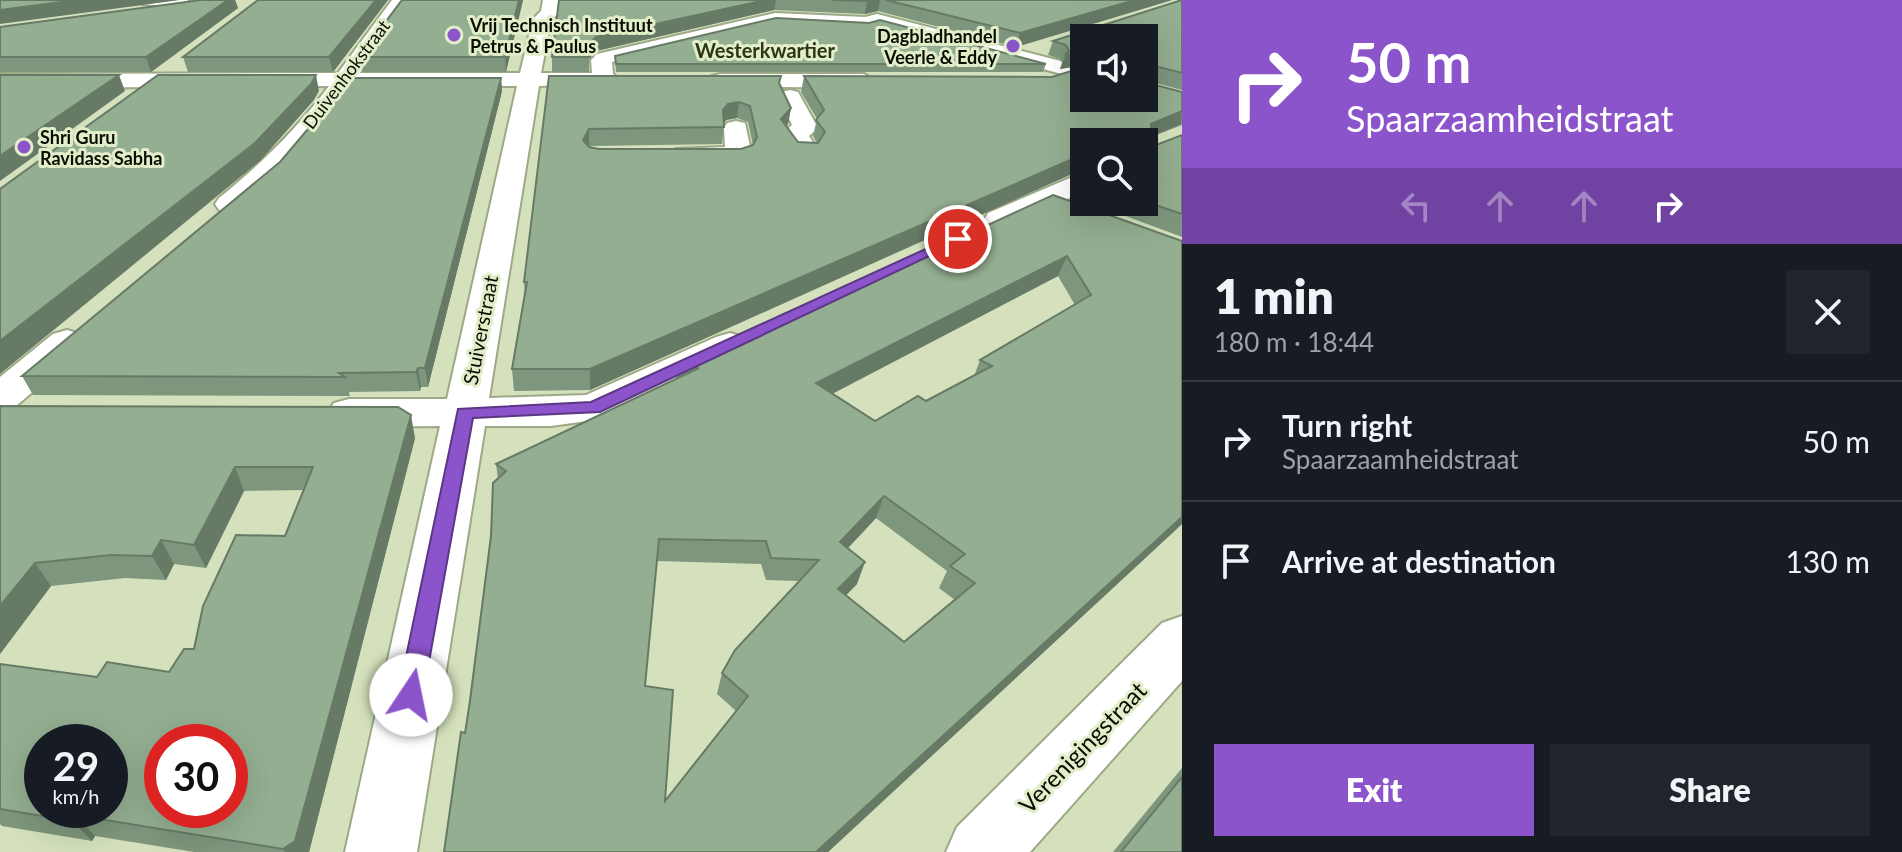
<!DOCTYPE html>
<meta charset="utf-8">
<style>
body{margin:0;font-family:Lato,sans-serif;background:#20242c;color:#f1f3f6;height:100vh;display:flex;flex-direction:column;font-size:30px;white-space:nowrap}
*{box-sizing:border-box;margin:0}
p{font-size:26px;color:#9ea1a6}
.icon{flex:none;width:44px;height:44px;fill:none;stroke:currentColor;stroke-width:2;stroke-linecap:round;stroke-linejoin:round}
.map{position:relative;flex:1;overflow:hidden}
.sheet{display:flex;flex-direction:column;background:#171b24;width:720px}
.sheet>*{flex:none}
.banner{background:#8c54cb;color:#fff;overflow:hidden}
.buttons{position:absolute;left:1070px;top:24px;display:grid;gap:16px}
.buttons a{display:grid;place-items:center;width:88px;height:88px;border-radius:0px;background:#171b24;box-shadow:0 8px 32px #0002;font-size:40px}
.speed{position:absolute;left:24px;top:724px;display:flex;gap:16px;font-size:40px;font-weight:700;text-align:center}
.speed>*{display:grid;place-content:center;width:104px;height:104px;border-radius:50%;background:#171b24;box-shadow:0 8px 32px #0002;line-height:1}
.speed small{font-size:20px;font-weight:400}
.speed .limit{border:12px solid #d22;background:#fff;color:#111}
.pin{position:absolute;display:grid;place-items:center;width:68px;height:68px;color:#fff;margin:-34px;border:4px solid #fff;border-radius:50%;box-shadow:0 2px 8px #0007}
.me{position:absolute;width:88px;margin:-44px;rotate:11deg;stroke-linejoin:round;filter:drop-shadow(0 0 6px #0008)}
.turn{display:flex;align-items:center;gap:28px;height:168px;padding:0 32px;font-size:36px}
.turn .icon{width:104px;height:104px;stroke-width:2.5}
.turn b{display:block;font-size:56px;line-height:68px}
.lanes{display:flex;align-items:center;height:76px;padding:0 32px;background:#0003;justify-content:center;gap:40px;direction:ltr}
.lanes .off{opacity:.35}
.round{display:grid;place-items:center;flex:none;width:84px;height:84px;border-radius:0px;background:#20242c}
.headline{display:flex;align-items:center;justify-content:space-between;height:136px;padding:0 32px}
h1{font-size:48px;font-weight:800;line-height:60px}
.action{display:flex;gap:16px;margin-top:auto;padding:16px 32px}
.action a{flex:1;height:92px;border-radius:0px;background:#8c54cb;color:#fff;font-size:32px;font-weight:800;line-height:92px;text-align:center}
.action a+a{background:#20242c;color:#f1f3f6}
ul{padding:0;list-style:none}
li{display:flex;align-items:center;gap:24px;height:120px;padding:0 32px;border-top:2px solid #363941}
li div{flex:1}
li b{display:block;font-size:30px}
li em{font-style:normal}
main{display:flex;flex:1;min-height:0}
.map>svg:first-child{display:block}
</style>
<main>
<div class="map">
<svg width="1182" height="852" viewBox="0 0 1182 852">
<rect width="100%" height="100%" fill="#d4e1bc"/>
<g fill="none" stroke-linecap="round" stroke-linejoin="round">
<g stroke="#9da986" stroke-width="4">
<g id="minor">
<path d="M140,0H187L196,7L187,12L174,7L142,4Z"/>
<path d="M392,0H409L360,73H520L533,19L541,11L543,0H559L558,13L551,21L541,73H592L591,60L597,54L775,13L865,17L877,14L1084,67V80L878,25L867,28L775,23L612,62L613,74L619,79L616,84L539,86L489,398L586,395L716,337L730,333L744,337L749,345L744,353L609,418L551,426H485L417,852H345L440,426L349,427L334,423L327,413L334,403L349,399H447L517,86H351C330,118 272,198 238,211C231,214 226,212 219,210L215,204L219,198C261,164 297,129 329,86L0,88V74L338,73Z"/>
<path d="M720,74H864L875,81L864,88L712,86L709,81L712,76Z"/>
<path d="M790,90L798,92L818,128L809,136L819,151L815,157H797L781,134L792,125L779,97L782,92Z"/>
<path d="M736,121L745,123L752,155L748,161L685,163L676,161L672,155L676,149L725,147L724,128L727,123Z"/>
<path d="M1084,172V191L1010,227L999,229L988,227L984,220L988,213Z"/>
<path d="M67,330L81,334L86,342L81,350L15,407L0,411V377L53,334Z"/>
<path d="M1182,616V681L1030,852H946L957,827L1162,623Z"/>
</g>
</g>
<use href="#minor" fill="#fff" fill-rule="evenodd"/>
</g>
<g fill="#7e967d" fill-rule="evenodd">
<path d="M201,0H235L238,8L151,72H0V27Z"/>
<path d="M258,0H388L333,72H188L183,57Z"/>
<path d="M523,0L506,72H362L359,57Z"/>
<path d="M559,0H1172L1016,47L878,11L865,14L774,10L596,51L589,59V72H552V57Z"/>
<path d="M1182,0V90L1148,81V83L1182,92V125L1151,137V147L1182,135V237L1088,202H1144V142H1084V170L1083,169L590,390L514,391L512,369L525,297L524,282L549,76L780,85L791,108L788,124L786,126L798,142L817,143L813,136L817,119L801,92L804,76L1144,98L1084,38V65L1060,69L1062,63L1060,59L1048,55L1053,41ZM737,118L748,122L753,145L741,149H599L589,146L722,144L724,124L726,120Z"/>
<path d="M615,56L1046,64L1043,72H616Z"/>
<path d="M501,78L502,91L428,387H421L420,391L349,392L350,396L33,395L22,376Z"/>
<path d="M1084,181V200L1077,198Z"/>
<path d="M1053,195L1182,241V524L828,852H444L465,733L498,479L496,464L676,379L677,368ZM1058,276L1075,305L980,360L974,376L926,401L875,421L832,393ZM876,518L947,571L939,588L955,600L904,642L846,595L857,584L848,548ZM657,561L761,564L766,580L799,581L722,673L717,694L736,711L665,801L645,686Z"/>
<path d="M0,406L415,438L309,852H194L95,836L92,841L2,826L0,824V664L97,677L169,672L194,649L285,536L303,490L244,491L206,568L174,564L166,580L125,578L51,586L0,654Z"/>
<path d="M1182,768V852H1113Z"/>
</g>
<g fill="#677a66">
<path d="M77,0H180L0,24V10Z"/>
<path d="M228,0H235L238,8L151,72L146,57Z"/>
<path d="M376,0H388L333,72L329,57Z"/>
<path d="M519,0H523L506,72L505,57Z"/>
<path d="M766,0H776L774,10L596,51L589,59L588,46L596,37Z"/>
<path d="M874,0H880L878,11L865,14L867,1Z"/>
<path d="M1135,0H1172L1016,47L1020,33Z"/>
<path d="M1084,52V65L1060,69L1066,54Z"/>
<path d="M119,75L125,91L0,181V156Z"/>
<path d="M316,75L319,91L314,100L260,161L0,374V341Z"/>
<path d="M501,78L502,91L428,387L425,368Z"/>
<path d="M739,102L737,118L726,120L721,126L723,110L728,104Z"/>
<path d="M791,108L788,124L779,136L781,119Z"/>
<path d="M1182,111L1181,124L1143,140L1151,124Z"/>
<path d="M589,129V146L583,140Z"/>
<path d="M1084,154L1083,169L590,390V369Z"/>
<path d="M1067,256L1058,276L811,405L816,383Z"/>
<path d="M418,368L421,387L420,391L416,372Z"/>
<path d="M411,415L415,438L309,852H285L283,849Z"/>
<path d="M235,467L244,491L206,568L194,545Z"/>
<path d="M884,496L876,518L833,564L840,542Z"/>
<path d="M1182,517V524L828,852H816Z"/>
<path d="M161,540L174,564L166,580L152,556Z"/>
<path d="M865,562L857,584L831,611L838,589Z"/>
<path d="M35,563L51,586L0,654V606Z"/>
<path d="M75,815L95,836L92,841L72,821Z"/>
</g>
<g fill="#93ae91" stroke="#677a66" stroke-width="2" fill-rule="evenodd">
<path d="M0,0H77L0,10Z"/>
<path d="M201,0H228L146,57H0V27Z"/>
<path d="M258,0H376L329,57H183Z"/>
<path d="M402,0H519L505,57H359Z"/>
<path d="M559,0H766L596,37L588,46L589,57H552Z"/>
<path d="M832,0H874L867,1Z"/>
<path d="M886,0H1135L1020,33Z"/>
<path d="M1182,0V73L1151,65L1148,68V83L1182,92V111L1151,124V147L1182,135V214L1144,201V142H1084V154L590,369H512L527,282H524L549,76H781L779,83L791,108L781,119L798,142L818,143L825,132L816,120L824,110L804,76L1052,77L1084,67V98H1144V38H1084V52L1066,54L1069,51L1066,45L1053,41ZM739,102L750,106L757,137L753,145L741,149H599L589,147L583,140L589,129L724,127L723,110L728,104Z"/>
<path d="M776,18L869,23L880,20L1046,64H616L615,56Z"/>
<path d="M0,75H119L0,156Z"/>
<path d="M158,75H316L311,84L255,143L0,341V189Z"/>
<path d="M346,78H501L425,368H418L416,372L339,373L345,377L22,376L280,162L336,96Z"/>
<path d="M1053,195L1182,241V517L816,852H444L461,732L465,733L470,701L491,536L493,483L506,471L496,464L699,368H677ZM1067,256L1091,295L980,360L992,366L926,401L918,396L875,421L816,383ZM884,496L965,554L950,566L975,583L904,642L838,589L865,562L840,542ZM659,539L766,541L771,558L819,560L735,650L722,673L748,696L665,801L673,690L645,686Z"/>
<path d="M0,406L398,407L411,415L295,841L283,849L75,815L72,821L0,809V664L97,677L107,662L169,672L184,649H194L203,606L236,535L285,536L313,467H235L194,545L161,540L152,556L111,555L35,563L0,606ZM42,742H110V810H42ZM162,742H230V810H162Z"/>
<path d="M1182,777V852H1121Z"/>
</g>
<path fill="#8c54cb" stroke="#5b3784" stroke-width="2" d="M954,236L965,239L600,412L473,418L423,695L420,703L411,707L402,703L398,695L458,409L591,402Z"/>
<g fill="#8c54cb" stroke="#e1eec9" stroke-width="3">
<circle cx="454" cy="35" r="8"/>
<circle cx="1013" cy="46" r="8"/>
<circle cx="24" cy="147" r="8"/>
</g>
<g text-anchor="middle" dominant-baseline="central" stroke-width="6" stroke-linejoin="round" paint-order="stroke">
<g font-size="18" font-weight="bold" fill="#0a0e03" stroke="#e1eec9" text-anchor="start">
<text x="470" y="25">Vrij Technisch Instituut<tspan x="470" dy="21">Petrus &amp; Paulus</tspan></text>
<text x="997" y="36" text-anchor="end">Dagbladhandel<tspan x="997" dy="21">Veerle &amp; Eddy</tspan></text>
<text x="40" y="137">Shri Guru<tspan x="40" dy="21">Ravidass Sabha</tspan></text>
</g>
<g font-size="18" fill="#0a0e03" stroke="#e1eec9">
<text transform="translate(346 74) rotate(-53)">Duivenhokstraat</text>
</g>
<g font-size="20" font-weight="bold" fill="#2c3516" stroke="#e1eec9">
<text x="765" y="50">Westerkwartier</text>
</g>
<g font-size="20" fill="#0a0e03" stroke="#e1eec9">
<text transform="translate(480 330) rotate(-79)">Stuiverstraat</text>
</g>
<g font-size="24" fill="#0a0e03" stroke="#e1eec9">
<text transform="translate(1082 747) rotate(-46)">Verenigingstraat</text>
</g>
</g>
</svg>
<div class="buttons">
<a><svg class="icon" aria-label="sound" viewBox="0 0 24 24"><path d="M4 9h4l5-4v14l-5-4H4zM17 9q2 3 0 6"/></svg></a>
<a><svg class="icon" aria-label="search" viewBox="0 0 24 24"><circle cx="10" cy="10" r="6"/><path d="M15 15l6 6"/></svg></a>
</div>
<div class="speed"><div>29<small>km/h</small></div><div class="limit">30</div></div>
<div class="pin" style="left:958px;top:239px;background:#d93025"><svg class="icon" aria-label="arrive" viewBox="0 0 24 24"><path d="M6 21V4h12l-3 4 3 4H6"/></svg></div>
<svg class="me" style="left:411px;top:695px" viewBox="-20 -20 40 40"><circle r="19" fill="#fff"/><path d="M0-13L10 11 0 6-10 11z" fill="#8c54cb"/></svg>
</div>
<section class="sheet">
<div class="banner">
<div class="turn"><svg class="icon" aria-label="right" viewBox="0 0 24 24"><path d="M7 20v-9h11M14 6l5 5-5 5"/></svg><div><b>50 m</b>Spaarzaamheidstraat</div></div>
<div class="lanes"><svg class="icon off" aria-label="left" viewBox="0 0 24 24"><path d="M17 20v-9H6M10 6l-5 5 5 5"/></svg><svg class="icon off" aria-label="ahead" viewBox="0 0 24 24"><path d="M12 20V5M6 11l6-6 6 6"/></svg><svg class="icon off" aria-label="ahead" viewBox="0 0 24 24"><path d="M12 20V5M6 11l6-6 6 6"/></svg><svg class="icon" aria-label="right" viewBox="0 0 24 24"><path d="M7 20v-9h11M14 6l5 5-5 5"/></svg></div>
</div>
<div class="headline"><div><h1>1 min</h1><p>180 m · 18:44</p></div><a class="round"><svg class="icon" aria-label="close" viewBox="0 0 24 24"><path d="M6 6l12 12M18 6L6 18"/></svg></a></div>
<ul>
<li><svg class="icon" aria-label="right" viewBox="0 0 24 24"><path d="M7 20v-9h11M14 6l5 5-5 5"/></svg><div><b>Turn right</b><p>Spaarzaamheidstraat</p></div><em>50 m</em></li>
<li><svg class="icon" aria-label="arrive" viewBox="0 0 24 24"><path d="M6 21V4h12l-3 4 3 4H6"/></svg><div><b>Arrive at destination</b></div><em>130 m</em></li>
</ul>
<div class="action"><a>Exit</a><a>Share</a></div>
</section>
</main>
